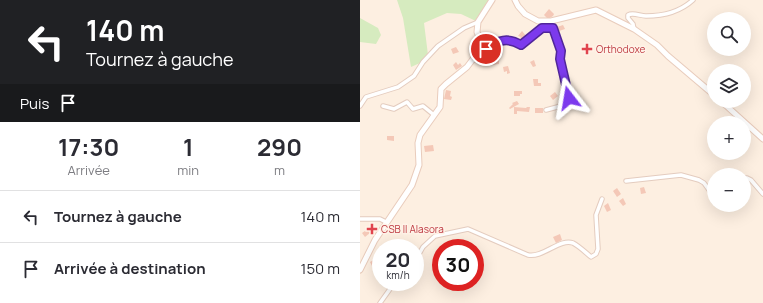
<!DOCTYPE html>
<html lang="fr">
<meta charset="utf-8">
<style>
body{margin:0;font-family:Manrope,sans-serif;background:#f2f2f3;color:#2b2b33;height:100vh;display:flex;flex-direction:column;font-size:15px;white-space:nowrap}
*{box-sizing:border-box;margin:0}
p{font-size:13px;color:#7c7c81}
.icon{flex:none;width:22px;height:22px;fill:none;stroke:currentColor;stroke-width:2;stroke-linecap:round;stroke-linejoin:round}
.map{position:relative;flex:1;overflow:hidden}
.details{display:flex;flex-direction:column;background:#fff;width:360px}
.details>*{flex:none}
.hud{background:#202124;color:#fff;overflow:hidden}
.controls{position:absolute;left:347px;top:12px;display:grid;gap:8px}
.controls a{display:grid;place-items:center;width:44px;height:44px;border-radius:50%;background:#fff;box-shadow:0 4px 16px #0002;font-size:20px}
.speed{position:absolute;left:12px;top:239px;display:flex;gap:8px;font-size:20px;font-weight:700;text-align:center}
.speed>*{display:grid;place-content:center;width:52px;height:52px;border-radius:50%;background:#fff;box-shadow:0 4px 16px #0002;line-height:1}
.speed small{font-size:10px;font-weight:400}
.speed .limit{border:6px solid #d22;background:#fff;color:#111}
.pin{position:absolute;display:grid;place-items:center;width:34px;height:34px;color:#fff;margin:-17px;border:2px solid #fff;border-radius:50%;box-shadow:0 1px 4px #0007}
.me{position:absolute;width:44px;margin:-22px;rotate:346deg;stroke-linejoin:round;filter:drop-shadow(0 0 3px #0008)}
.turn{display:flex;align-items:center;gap:14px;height:84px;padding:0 20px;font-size:18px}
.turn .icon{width:52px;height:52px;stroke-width:2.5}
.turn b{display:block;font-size:28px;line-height:34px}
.then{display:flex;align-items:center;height:38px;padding:0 20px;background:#0003;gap:8px;font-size:15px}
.eta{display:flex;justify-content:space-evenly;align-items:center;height:68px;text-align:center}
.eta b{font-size:24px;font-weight:700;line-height:28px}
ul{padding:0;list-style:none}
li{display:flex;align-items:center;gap:12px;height:52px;padding:0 20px;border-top:1px solid #e1e1e2}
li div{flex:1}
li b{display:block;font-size:15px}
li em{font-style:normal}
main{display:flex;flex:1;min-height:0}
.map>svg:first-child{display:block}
</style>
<main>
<section class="details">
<div class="hud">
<div class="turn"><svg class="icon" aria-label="left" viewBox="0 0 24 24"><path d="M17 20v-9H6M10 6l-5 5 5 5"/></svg><div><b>140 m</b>Tournez à gauche</div></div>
<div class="then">Puis<svg class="icon" aria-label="arrive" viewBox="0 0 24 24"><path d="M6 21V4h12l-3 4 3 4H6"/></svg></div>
</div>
<div class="eta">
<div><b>17:30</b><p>Arrivée</p></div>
<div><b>1</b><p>min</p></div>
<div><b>290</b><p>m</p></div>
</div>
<ul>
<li><svg class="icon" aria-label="left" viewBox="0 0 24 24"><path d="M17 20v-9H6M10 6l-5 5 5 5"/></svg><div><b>Tournez à gauche</b></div><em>140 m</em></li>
<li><svg class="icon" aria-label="arrive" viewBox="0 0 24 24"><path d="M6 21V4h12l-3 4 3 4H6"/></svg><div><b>Arrivée à destination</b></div><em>150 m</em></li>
</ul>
</section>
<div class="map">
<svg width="403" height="303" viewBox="0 0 403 303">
<rect width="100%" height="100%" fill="#fdefe1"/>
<g fill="#d6ebbf">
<path d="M37,0H132L118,22L101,14L87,13L64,23L68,55L60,63L51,67L43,18Z"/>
<path d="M0,18L18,28L21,35L16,44L0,42Z"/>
</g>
<g fill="#f4c8b7">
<path d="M189,9L194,14L193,16L188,19L184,15Z"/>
<path d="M203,25L205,29L199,31L197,27Z"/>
<path d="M162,31L167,37L163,41L160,38L161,37L158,36Z"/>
<path d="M132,35L134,42L128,44L126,37Z"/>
<path d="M141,44L143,49L134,53L132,49Z"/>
<path d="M96,47L99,52L93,54L91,49Z"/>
<path d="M131,56H139V64L132,65Z"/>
<path d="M174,60L176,66L173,67L170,62Z"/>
<path d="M96,62L98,65L100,63L102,66L96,70L93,65Z"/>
<path d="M148,66L150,73L147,74V71L144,72L143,67Z"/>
<path d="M173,79H178V83H181V86H174Z"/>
<path d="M86,90L91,91L90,96L92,97L91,100L84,99Z"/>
<path d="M154,91H162V94H160V96H154Z"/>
<path d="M195,92L198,96L193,100L190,96Z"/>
<path d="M157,101L159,104L150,109L149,108L153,104L152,103Z"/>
<path d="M154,107L166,108L167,107H170L169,112L157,111V114H154Z"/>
<rect x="175" y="108" width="8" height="5"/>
<path d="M27,136H34V141L27,140Z"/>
<path d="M73,145L74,151L65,152L64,146Z"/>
<path d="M284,187L286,193L281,194L280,188Z"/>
<path d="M257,188L261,194L257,197L253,191Z"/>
<path d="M263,198L266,204L263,206L259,201Z"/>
<path d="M248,203L251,210L247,212L244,206Z"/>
<path d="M14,225L16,228L5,237L2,233Z"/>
<path d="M200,234L202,240L196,243L193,237Z"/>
<path d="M17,258L19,262L12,266L10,262Z"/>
</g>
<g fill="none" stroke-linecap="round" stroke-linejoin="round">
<g stroke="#e4ccbf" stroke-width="5.5">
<g id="street">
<path d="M274,29L273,24L268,18V15C273,12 280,16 286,16C303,16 320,12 333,0"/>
<path d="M114,60L119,57L126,49L136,42L153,40L161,45L182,28H193"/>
<path d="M0,106L6,97L38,87L54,76L63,62L78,46L104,28L118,22"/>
<path d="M23,106L34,109L47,102L53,109L63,106L74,115"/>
<path d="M186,110L201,106L209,98L200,59L201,51L191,21"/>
<path d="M384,178H387L391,180L403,194"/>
<path d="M266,181L321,175L339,180L344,183L354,197"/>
<path d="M0,219H20L26,222"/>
<path d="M55,261L63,247L75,236L108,229L168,255C183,258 200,238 213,243C219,246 225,252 231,257L236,254L238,249L236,215L242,199"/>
<path d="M20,303L35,282"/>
</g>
</g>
<g stroke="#e9ccbc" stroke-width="7">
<g id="secondary">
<path d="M155,0L158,6L165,14L178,21H191L236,10L274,29L297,45L308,56L354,95"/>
<path d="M361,101L403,139"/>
<path d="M0,270L15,240L52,185L59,165L58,143L60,135L80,107L81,89L86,84L107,67L119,51L121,42L117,32L118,22L132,0"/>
</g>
</g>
<use href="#street" stroke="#fff" stroke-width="3.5"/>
<use href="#secondary" stroke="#fff" stroke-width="5"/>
</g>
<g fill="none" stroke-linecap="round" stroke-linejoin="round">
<g stroke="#51269a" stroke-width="10">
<path id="route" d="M126,49C138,40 148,37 161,45L182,28H193L201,51L200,59L209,98"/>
</g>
<use href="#route" stroke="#7c3aed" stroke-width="7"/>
</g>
<g fill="#e0444e" stroke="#fff3e8" stroke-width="1.5">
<path d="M225 43h4v4h4v4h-4v4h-4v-4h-4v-4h4z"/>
<path d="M10 223h4v4h4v4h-4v4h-4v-4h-4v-4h4z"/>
</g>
<g text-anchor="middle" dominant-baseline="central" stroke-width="3" stroke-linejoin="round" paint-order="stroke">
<g font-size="10" fill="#be3a42" stroke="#fff3e8" text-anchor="start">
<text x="236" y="49">Orthodoxe</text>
<text x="21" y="229">CSB II Alasora</text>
</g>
</g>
</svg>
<div class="controls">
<a><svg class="icon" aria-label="search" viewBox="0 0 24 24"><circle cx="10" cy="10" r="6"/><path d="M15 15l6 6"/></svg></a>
<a><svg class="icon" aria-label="layers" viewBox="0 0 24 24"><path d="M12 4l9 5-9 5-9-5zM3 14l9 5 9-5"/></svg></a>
<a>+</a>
<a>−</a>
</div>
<div class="speed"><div>20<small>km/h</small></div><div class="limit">30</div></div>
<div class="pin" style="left:126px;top:49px;background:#d93025"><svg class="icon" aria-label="arrive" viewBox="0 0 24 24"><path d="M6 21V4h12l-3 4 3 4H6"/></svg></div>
<svg class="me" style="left:209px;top:98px" viewBox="-20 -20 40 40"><path d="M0-17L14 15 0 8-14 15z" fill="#7c3aed" stroke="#fff" stroke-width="4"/></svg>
</div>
</main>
